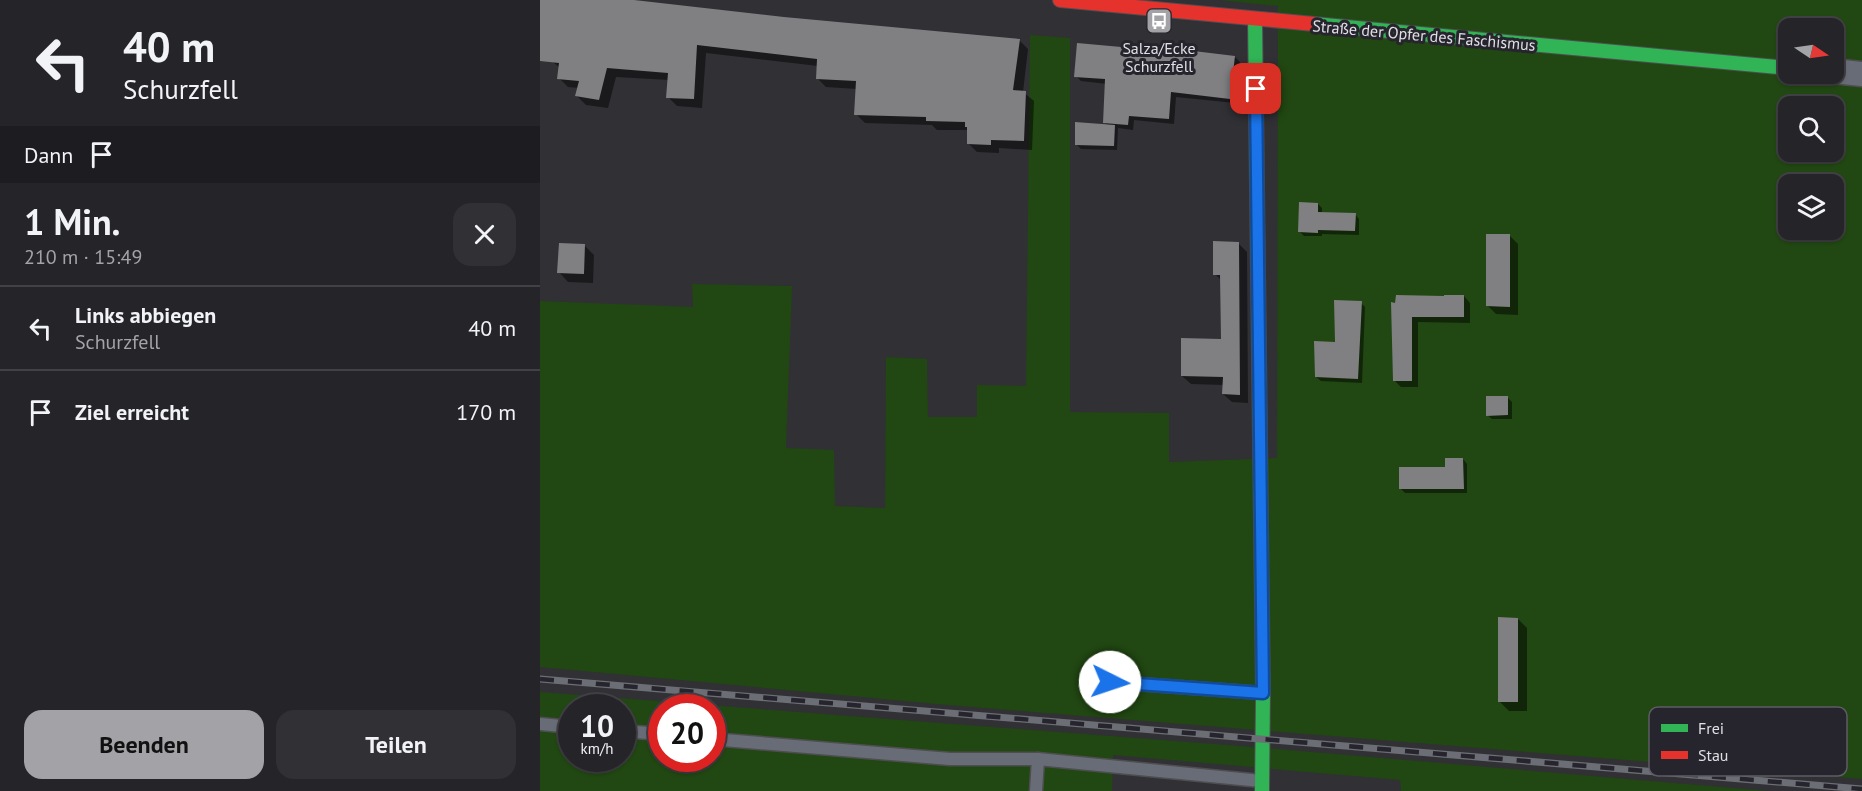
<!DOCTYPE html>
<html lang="de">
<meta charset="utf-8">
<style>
body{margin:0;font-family:"PT Sans",sans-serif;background:#313034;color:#f1f3f6;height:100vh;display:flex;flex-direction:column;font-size:22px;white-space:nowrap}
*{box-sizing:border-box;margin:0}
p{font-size:20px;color:#a3a4a8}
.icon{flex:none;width:33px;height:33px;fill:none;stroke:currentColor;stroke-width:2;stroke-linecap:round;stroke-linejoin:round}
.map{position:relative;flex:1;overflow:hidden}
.panel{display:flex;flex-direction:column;background:#252428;width:540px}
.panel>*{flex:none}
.hud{background:#252428;color:#f1f3f6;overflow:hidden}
.needle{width:39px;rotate:103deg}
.tools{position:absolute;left:1238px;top:18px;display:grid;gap:12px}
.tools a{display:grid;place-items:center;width:66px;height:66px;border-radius:12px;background:#252428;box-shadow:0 2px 4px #0004,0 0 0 2px #424145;font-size:30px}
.speed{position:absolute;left:18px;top:694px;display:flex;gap:12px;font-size:30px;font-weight:700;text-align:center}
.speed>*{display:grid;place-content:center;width:78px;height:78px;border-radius:50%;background:#252428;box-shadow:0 2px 4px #0004,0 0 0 2px #424145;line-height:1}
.speed small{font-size:15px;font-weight:400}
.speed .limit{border:9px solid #d22;background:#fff;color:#111}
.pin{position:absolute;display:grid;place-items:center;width:51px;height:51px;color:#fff;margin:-26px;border-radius:12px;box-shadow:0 3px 9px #0006}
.me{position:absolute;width:66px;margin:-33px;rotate:94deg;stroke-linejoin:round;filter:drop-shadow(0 0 4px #0008)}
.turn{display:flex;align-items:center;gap:21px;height:126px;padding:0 24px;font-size:27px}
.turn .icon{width:78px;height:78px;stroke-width:2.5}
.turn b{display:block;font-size:42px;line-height:51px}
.then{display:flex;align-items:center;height:57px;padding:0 24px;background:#0003;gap:12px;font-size:22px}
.round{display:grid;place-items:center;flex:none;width:63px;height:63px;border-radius:18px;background:#313034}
.head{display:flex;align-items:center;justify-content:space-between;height:102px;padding:0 24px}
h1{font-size:36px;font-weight:800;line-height:45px}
.button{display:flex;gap:12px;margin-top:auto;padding:12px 24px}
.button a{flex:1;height:69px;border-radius:18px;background:#a3a2a7;color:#111;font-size:24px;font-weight:800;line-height:69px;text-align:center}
.button a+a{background:#313034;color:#f1f3f6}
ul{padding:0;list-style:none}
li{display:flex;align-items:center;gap:18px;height:84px;padding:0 24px;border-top:2px solid #424145}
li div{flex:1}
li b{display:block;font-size:22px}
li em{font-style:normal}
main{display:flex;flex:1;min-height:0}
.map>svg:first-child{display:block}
</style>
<main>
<section class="panel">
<div class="hud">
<div class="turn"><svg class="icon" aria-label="left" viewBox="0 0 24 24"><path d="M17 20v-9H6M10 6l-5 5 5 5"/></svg><div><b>40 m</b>Schurzfell</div></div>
<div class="then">Dann<svg class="icon" aria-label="arrive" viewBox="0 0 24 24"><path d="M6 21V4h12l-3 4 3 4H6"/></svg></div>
</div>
<div class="head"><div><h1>1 Min.</h1><p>210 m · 15:49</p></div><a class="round"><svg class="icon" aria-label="close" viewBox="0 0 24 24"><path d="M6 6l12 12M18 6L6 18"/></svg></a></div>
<ul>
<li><svg class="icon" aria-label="left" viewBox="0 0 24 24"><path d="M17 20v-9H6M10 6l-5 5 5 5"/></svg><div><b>Links abbiegen</b><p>Schurzfell</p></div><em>40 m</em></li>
<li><svg class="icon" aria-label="arrive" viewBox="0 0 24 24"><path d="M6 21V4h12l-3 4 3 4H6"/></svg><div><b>Ziel erreicht</b></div><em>170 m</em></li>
</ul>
<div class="button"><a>Beenden</a><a>Teilen</a></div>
</section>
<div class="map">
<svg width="1322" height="791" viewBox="0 0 1322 791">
<rect width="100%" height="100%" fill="#313035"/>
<g fill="#214712" fill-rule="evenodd">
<path d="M679,0H1322V779L408,705L0,667V301L153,307L152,284L252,286L246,448L294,450L295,506L345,508L346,357L387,359L388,417H437V385L486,386L490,35L530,38V412L629,413V462L737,458L738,6ZM1248,28H1293V74H1248ZM1248,106H1293V152H1248ZM1248,184H1293V230H1248Z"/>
<path d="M0,692L737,749L1228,791H861L860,780L573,755L572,791H0ZM32,708H82V759H32ZM122,708H172V759H122Z"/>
</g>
<g fill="#0007">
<path d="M22,0H88L244,18L479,40L488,49L483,92L494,101L492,150L459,148V153L437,152L428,143L429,130H397L392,125L325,123L316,114L317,89L286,87L277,78L278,66L166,53L162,108L137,106L128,97L129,80L76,77L68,108L46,105L37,96L39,88L28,87L19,78L20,68L13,62Z"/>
<path d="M638,54L695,57L700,62L695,103L636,97L634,124L594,120L593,130L578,128L577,150L541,149L536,144L568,126L564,122L567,84L541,81L536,76Z"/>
<path d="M778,204L782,208V214H815L819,219V235L782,234V236H764L760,232Z"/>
<path d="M969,235L978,244V315L956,314L948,306Z"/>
<path d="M698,243L707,252L708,403L692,402L683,394L684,385L651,384L642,376L682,341L681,280L675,274Z"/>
<path d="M45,246L54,255L53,283L28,282L19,272Z"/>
<path d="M924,296L930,303V323L878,322V387H861L855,381L853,304Z"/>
<path d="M821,303L825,307L822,383L781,381L776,377Z"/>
<path d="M967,397L972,402V419H952L947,415Z"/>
<path d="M923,459L927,464V493H865L861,489Z"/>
<path d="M978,619L987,628V711H969L959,701Z"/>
</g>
<g fill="#807f82">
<path d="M0,0H94L244,17L480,39L473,90L486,91L484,141L451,140V145L427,144V127H425V122L386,121V117L314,115L316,81L276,79L277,59L157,45L154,99L126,98L128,73L67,68L59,100L35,96L39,81L17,79L19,63L0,61Z"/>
<path d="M537,43L637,52V49L695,56L690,99L631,92L629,119L589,116L588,125L563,123L565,79L534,77Z"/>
<path d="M535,122L575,125L574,146L535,145Z"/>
<path d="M759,202L778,203V212L816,213L815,231L778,230V233L758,232Z"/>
<path d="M946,234H970V307L946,306Z"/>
<path d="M673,241L699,242L700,395L682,394L683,377L641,376V338L681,339L680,275H673Z"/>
<path d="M19,243L45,244L44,274L17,273Z"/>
<path d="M856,295L904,296V295H924V317H872V381H853L851,302L855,303Z"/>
<path d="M794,300L822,301L818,379L775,377L774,341L795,342Z"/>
<path d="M946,396H968V415L946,416Z"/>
<path d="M905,458H923L924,489H859V467H905Z"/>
<path d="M958,617L978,618V702H958Z"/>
</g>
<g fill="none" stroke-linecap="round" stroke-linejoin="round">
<g stroke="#4e4d50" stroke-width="15">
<g id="lane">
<path d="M570,682L722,693"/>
<path d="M0,724L32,727"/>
<path d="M82,731L122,734"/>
<path d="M172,739L410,759H498"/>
<path d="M496,791L498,759L721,781"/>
</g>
</g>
<g stroke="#4e4d50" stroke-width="27">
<path id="street" d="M1293,71L1322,74"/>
</g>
<g stroke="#4e4d50" stroke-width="16">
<g id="fast">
<path d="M715,19L723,693L722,791"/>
<path d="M774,24L1248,68"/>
</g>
</g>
<g stroke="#4e4d50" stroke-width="16">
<path id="jam" d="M520,0L774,24"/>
</g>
<use href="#lane" stroke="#676c76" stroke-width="12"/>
<use href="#street" stroke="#676c76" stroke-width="24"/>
<use href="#fast" stroke="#30b455" stroke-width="14"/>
<use href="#jam" stroke="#e5322d" stroke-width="14"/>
<g stroke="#6c6e75" stroke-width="7">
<path id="rail" d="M0,679L1322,789"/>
</g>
<use href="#rail" stroke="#26242c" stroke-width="4.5" stroke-dasharray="14" stroke-linecap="butt"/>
</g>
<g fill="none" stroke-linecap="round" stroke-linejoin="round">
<g stroke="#114b97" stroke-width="15">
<path id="route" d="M570,682L723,693L716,89"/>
</g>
<use href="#route" stroke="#1a73e8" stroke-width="10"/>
</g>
<defs>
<g id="bus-square" transform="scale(1.35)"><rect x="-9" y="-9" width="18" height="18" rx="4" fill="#a3a2a7" stroke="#26242c"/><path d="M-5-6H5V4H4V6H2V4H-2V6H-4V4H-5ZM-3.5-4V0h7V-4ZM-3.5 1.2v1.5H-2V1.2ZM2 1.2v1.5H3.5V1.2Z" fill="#fff"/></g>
</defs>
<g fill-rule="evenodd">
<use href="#bus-square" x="619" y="21"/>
</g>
<g text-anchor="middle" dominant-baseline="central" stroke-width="6" stroke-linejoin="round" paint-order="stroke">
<g font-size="16" fill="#e0dfe5" stroke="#26242c">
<text transform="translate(884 35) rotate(5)">Straße der Opfer des Faschismus</text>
</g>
<g font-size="16" fill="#e0dfe5" stroke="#26242c">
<text x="619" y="48">Salza/Ecke<tspan x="619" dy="18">Schurzfell</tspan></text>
</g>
</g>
<rect x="1109" y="707" width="198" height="69" rx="9" fill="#26242c" stroke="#5e5c64" stroke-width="1.5"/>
<rect x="1121" y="724" width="27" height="8" fill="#30b455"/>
<rect x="1121" y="751" width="27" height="8" fill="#e5322d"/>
<g font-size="16" fill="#e0dfe5">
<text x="1158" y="734">Frei</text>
<text x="1158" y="761">Stau</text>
</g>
</svg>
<div class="tools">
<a><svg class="needle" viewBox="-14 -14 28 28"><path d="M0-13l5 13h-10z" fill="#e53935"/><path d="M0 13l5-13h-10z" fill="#a3a4a8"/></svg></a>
<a><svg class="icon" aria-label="search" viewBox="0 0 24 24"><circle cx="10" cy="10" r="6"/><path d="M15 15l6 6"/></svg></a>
<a><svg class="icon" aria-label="layers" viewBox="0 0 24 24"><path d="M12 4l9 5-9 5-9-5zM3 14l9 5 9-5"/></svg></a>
</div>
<div class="speed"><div>10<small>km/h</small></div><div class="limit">20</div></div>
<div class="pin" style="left:716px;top:89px;background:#d93025"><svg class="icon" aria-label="arrive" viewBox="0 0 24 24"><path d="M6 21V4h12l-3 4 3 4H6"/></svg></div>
<svg class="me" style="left:570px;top:682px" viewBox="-20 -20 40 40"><circle r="19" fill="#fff"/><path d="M0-13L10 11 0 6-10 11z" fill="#1a73e8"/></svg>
</div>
</main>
